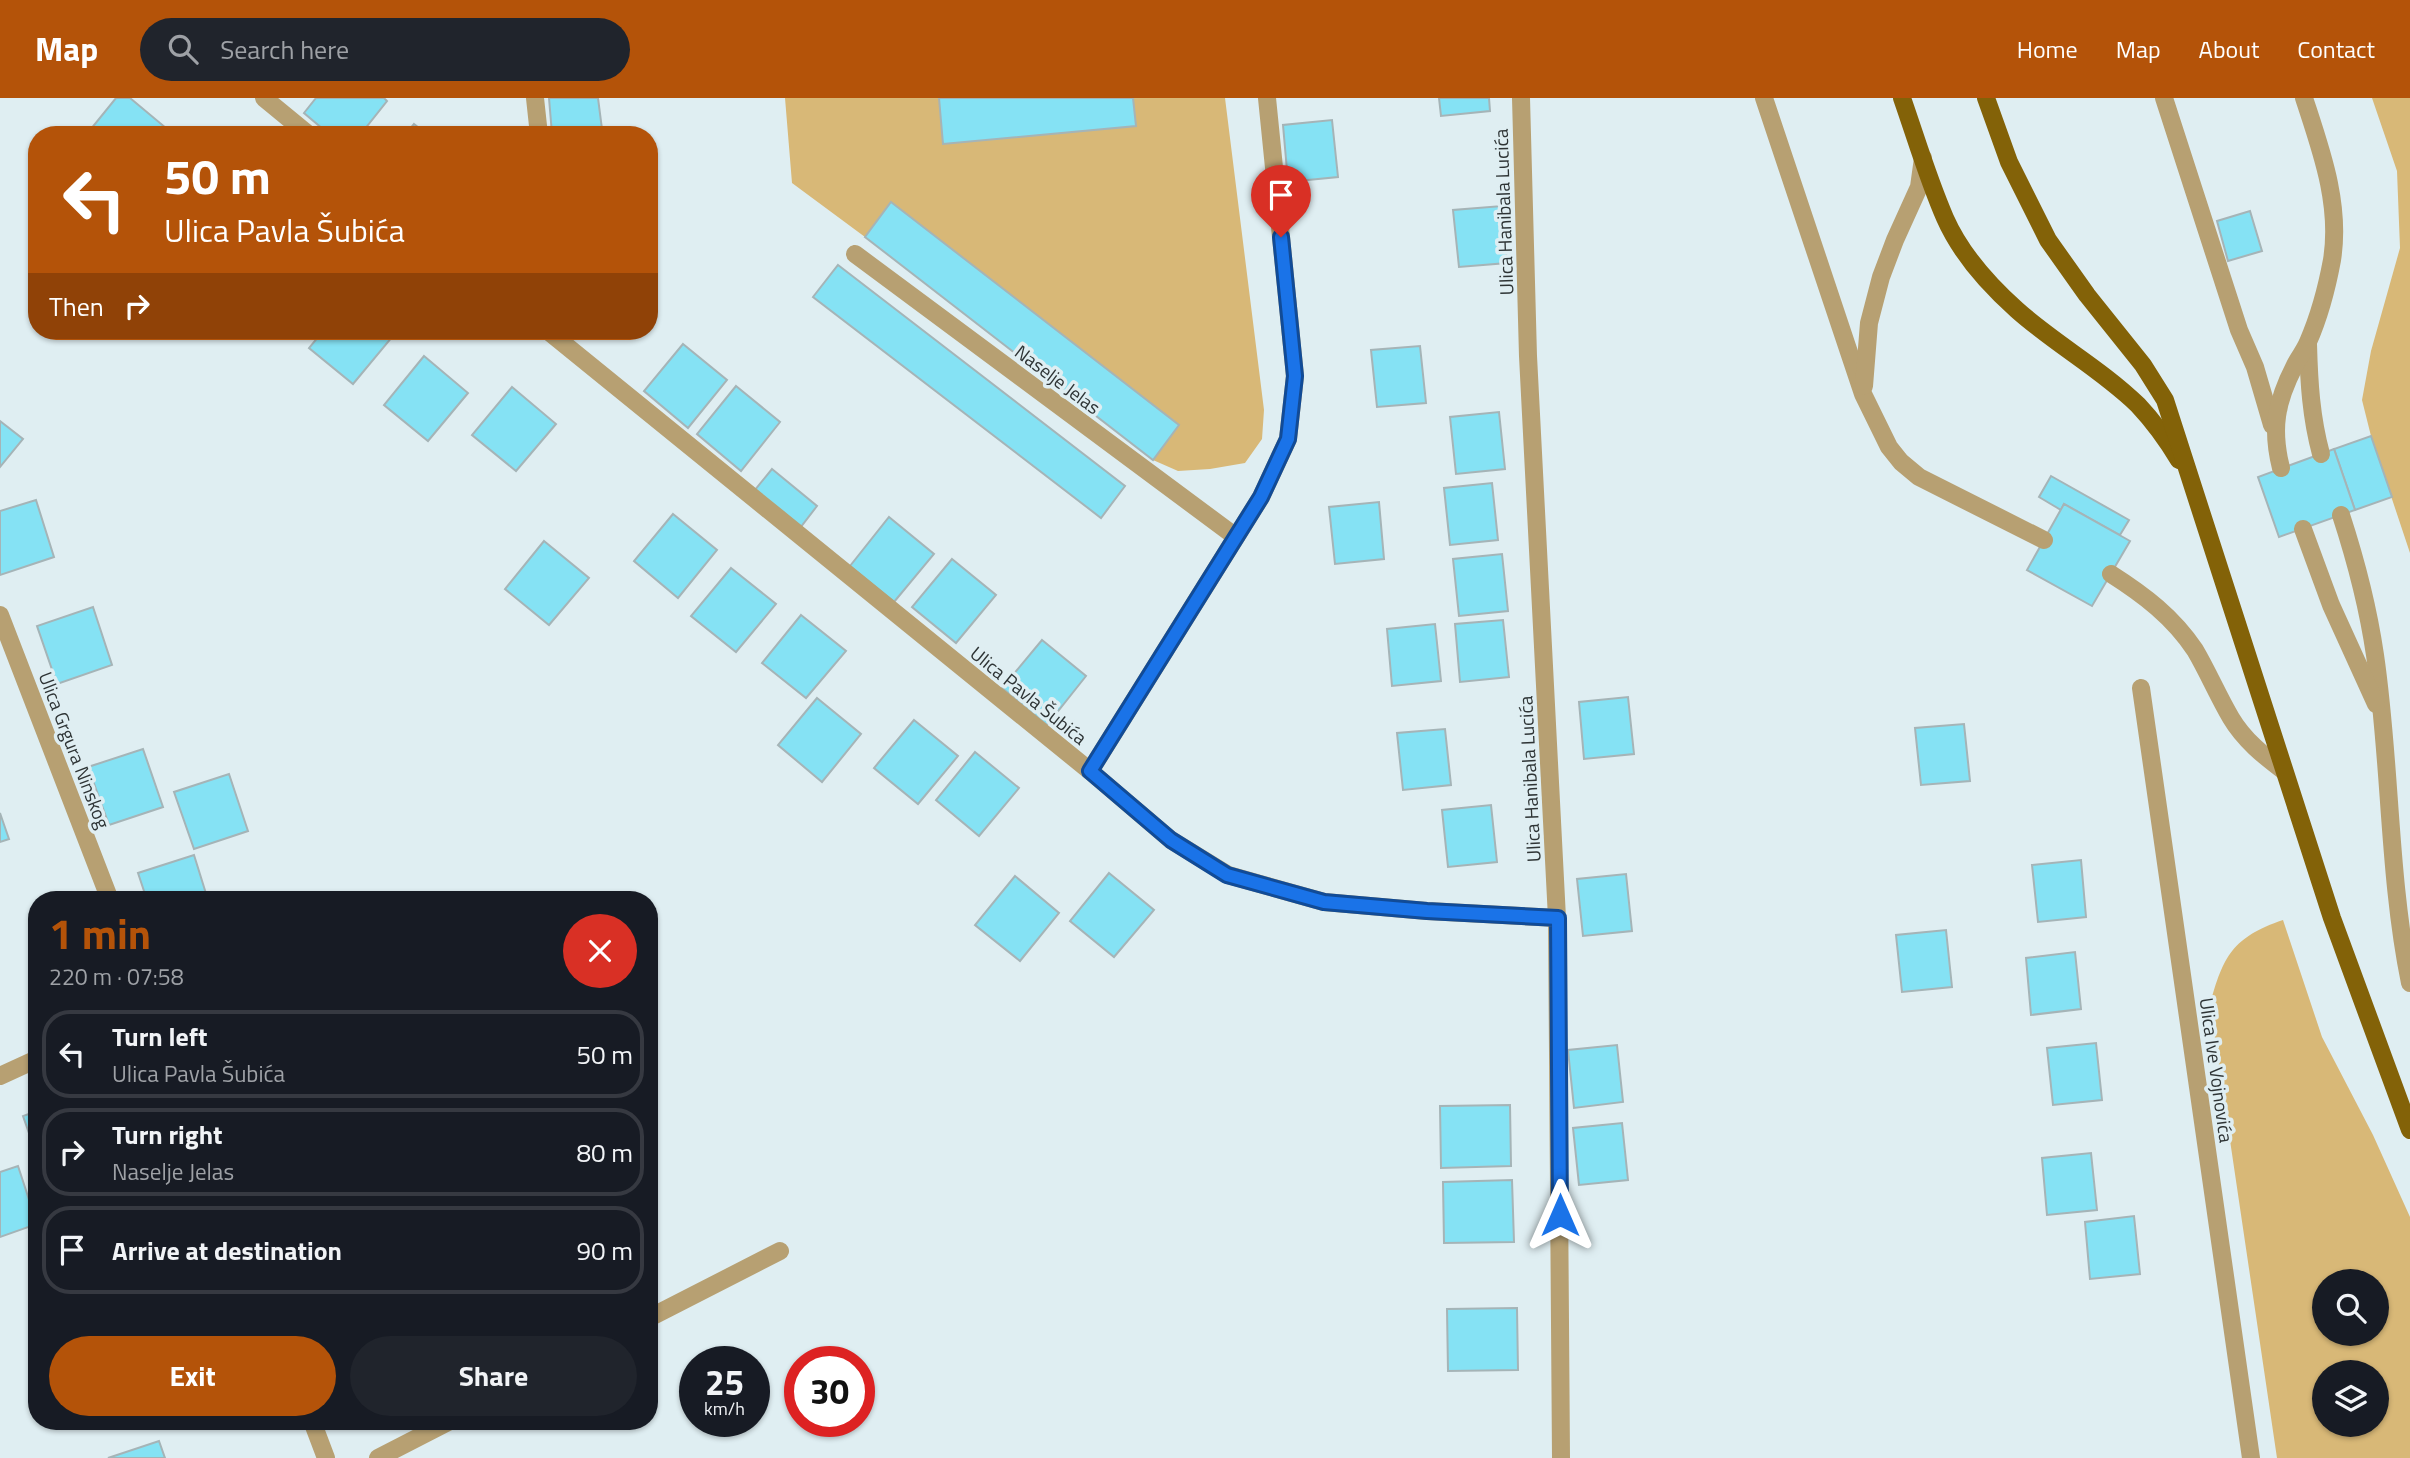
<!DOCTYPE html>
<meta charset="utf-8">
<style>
body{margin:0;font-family:"Titillium Web",sans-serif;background:#20242c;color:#f1f3f6;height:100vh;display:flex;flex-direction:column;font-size:26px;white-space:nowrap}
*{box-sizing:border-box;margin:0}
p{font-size:23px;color:#9ea1a6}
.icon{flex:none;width:38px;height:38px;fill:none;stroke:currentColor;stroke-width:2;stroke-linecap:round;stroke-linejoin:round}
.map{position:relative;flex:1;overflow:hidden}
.details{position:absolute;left:28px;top:793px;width:630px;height:539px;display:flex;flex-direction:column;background:#171b24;border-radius:28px;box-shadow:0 2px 5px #0004}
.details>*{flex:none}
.guide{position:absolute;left:28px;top:28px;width:630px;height:214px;border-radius:28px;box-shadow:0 2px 5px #0004;background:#b45309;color:#fff;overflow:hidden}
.controls{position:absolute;left:2312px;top:1171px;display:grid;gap:14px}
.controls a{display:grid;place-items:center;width:77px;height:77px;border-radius:50%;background:#171b24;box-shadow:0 2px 5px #0004;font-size:35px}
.speed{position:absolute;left:679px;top:1248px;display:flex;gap:14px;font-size:35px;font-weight:700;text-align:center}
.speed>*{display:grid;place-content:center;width:91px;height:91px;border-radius:50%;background:#171b24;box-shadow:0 2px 5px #0004;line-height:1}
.speed small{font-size:18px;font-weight:400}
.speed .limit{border:10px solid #d22;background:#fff;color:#111}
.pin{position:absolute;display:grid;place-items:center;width:60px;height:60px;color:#fff;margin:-72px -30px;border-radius:50% 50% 50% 0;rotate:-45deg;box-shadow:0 0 7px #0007}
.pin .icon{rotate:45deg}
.me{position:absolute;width:77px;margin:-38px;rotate:0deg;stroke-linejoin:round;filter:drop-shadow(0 0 5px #0008)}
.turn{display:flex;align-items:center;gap:24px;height:147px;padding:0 21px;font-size:32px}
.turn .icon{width:91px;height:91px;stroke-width:2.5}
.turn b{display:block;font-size:49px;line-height:60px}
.then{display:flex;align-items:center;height:66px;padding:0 21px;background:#0003;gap:14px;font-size:26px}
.round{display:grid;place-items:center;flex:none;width:74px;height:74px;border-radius:37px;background:#20242c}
.summary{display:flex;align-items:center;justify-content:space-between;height:119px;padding:0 21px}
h1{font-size:42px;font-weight:700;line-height:52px;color:#b45309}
.cta{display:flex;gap:14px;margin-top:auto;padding:14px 21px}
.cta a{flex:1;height:80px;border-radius:42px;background:#b45309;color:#fff;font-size:28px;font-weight:700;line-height:80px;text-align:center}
.cta a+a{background:#20242c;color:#f1f3f6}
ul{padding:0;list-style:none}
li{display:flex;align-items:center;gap:21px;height:88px;margin:0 14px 10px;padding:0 7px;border:4px solid #363941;border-radius:28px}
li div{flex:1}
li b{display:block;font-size:26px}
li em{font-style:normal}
header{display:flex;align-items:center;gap:42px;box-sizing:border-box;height:98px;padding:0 35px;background:#b45309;color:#fff}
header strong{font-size:33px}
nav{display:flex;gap:38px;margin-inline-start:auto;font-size:24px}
.search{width:490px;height:63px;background:#20242c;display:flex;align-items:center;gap:18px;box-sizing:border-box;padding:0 24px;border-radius:38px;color:#9ea1a6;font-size:26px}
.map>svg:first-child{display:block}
</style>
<header>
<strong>Map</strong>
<div class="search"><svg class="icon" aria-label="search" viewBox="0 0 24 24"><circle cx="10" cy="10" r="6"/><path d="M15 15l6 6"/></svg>Search here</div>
<nav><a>Home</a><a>Map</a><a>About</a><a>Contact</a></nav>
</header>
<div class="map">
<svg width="2410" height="1360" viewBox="0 0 2410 1360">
<rect width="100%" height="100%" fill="#dfeef2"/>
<g fill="#d8b877" fill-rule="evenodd">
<path d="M785,0H939L944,46L1135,28L1133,0H1225L1264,312L1262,341L1245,365L1210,371L1178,373L1153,362L1179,327L891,105L865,139L792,85Z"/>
<path d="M2372,0H2410V455L2371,338L2362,302L2371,253L2400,150L2397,73Z"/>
<path d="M2283,822L2322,939L2373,1037L2410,1119V1360H2277L2210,907C2223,858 2233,839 2283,822ZM2324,1183H2376V1236H2324ZM2324,1274H2376V1326H2324Z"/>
</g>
<g fill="#85e2f4" stroke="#a5b4b7" stroke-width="2">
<path d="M116,0H130L166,30L160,37H86Z"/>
<path d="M316,0H384L387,3L360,37H330L304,15Z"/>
<path d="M549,0H598L602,31L552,36Z"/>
<path d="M939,0H1133L1136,28L943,46Z"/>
<path d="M1439,0H1489L1490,13L1441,18Z"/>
<path d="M1332,22L1338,79L1288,84L1283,27Z"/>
<path d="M414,26L428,37H405Z"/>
<path d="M891,104L1179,327L1153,362L865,139Z"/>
<path d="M1502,108L1507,165L1459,169L1453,112Z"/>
<path d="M2250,113L2262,153L2228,163L2217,123Z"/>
<path d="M838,167L1125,388L1101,420L813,199Z"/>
<path d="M323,233H387L393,238L353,286L309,250Z"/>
<path d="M683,246L727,282L688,330L644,293Z"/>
<path d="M1420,248L1426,305L1377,309L1371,252Z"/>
<path d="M424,258L468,295L428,343L384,307Z"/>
<path d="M736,288L780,324L741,373L697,336Z"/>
<path d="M512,289L556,326L516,373L472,337Z"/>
<path d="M1499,314L1505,371L1456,376L1450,319Z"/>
<path d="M0,323L23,341L0,369Z"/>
<path d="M2371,338L2392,399L2355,412L2334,351Z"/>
<path d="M2334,351L2355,412L2279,439L2258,379Z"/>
<path d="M772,371L817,408L800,430L754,393Z"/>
<path d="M2051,378L2129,422L2120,437L2064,406L2061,412L2039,399Z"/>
<path d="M1492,385L1498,442L1450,447L1444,390Z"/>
<path d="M36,402L54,459L0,477V413Z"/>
<path d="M1379,404L1384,461L1335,466L1329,409Z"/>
<path d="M2064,406L2130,443L2092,508L2027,472Z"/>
<path d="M673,416L717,452L678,500L634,463Z"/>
<path d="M889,419L934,456L894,504L850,468Z"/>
<path d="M544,443L589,480L549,527L505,491Z"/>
<path d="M1502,456L1508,513L1459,518L1453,461Z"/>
<path d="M952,461L996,497L956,545L912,509Z"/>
<path d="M731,470L776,506L736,554L691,518Z"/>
<path d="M93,509L112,567L57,586L37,528Z"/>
<path d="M801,517L846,553L806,600L762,565Z"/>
<path d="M1503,522L1509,579L1460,584L1455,526Z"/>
<path d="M1435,526L1441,583L1392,588L1387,531Z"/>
<path d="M1042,542L1086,578L1047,627L1002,590Z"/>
<path d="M1628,599L1634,656L1584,661L1579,604Z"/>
<path d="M817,600L861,636L822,684L778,647Z"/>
<path d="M914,622L958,658L918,706L874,670Z"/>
<path d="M1964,626L1970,683L1921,687L1915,630Z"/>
<path d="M1445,631L1451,687L1403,692L1397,635Z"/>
<path d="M143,651L163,709L109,727L88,669Z"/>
<path d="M975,654L1019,690L979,738L936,702Z"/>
<path d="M229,676L248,733L194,751L174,694Z"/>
<path d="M1491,707L1497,764L1448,769L1442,712Z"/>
<path d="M0,715L9,741L0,744Z"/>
<path d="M194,757L208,802H147L138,775Z"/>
<path d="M2081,762L2086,819L2038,824L2032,767Z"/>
<path d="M1109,775L1154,812L1114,859L1070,823Z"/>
<path d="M1626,776L1632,833L1583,838L1577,781Z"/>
<path d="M1015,778L1059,815L1020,863L975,827Z"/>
<path d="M1946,832L1952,889L1902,894L1896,837Z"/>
<path d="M2075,854L2081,911L2031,917L2026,860Z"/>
<path d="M2096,945L2102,1002L2053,1007L2047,950Z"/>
<path d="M1617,947L1623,1004L1574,1010L1568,952Z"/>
<path d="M1510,1007L1511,1068L1441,1070L1440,1008Z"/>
<path d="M37,1013V1058L23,1018Z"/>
<path d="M1622,1025L1628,1082L1579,1087L1573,1030Z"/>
<path d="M2091,1055L2097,1112L2047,1117L2042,1060Z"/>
<path d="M18,1068L37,1126L0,1139V1074Z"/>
<path d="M1512,1082L1514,1144L1444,1145L1443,1084Z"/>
<path d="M2134,1118L2140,1176L2090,1181L2085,1124Z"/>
<path d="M1517,1210L1518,1272L1448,1273L1447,1211Z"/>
<path d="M159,1343L165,1360H108Z"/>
</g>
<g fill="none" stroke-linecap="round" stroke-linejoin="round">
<g stroke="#b7a072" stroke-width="18">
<path d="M1764,0L1863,296L1889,349L1901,364L1919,379L2044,442"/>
<path d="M2164,0L2239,232L2255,269L2272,327"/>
<path d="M855,156L1236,439"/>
<path d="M2308,246C2309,284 2311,319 2321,356"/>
<path d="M1864,288L1869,225L1881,179L1895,142L1919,89L1923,60"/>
<path d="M2281,370C2271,330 2276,304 2295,267C2299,259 2305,252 2308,244C2319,219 2327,189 2332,162C2341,106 2321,52 2304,0"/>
<path d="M2341,417C2356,463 2368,509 2375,557C2391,666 2388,777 2410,885"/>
<path d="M2303,431L2331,507L2376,606"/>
<path d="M2111,476C2144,497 2173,519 2195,552C2208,574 2218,598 2231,620C2244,642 2264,658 2284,673"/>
</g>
<g stroke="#b7a072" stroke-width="18">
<path d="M264,0L309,37"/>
<path d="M535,0L539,37"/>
<path d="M1521,0L1528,258L1557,820L1561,1360"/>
<path d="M548,233L1090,673L1171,742L1228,777L1324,804L1427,813L1557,820"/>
<path d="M0,517L110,802"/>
<path d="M2141,590L2251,1360"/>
<path d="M1090,673L1261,399L1288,341L1295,278L1267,0"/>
<path d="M0,978L37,961"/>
<path d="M649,1220L780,1153"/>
<path d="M312,1323L326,1360"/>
<path d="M378,1360L450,1323"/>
</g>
<g stroke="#836208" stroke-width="18">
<path d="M1902,0C1916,40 1928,81 1945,120C1960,154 1989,187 2017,212C2055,246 2101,271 2138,307C2154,324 2167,342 2179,362"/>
<path d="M1986,0L2009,64L2048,142L2087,197L2143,267L2165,302L2332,820L2410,1032"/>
</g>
</g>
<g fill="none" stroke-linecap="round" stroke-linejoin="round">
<g stroke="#114b97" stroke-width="18">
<path id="route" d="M1281,139L1295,278L1288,341L1261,399L1090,673L1171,742L1227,777L1324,804L1427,813L1558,820L1560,1117"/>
</g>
<use href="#route" stroke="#1a73e8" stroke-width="12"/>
</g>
<g text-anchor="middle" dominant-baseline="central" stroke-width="7" stroke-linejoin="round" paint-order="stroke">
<g font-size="19" fill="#2e3435" stroke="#dfeef2">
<text transform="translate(1503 114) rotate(-92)">Ulica Hanibala Lucića</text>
<text transform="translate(1058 281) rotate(37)">Naselje Jelas</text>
<text transform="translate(1029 597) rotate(39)">Ulica Pavla Šubića</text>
<text transform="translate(75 652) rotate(69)">Ulica Grgura Ninskog</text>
<text transform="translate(1529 681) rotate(-93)">Ulica Hanibala Lucića</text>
<text transform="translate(2217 972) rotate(82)">Ulica Ive Vojnovića</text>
</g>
</g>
</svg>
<div class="controls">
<a><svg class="icon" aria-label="search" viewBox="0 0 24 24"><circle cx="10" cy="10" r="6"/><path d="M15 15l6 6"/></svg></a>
<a><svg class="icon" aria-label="layers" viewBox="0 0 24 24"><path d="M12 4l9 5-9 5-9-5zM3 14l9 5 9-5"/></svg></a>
</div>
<div class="speed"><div>25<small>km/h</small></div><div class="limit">30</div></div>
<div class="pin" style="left:1281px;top:139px;background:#d93025"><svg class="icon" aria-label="arrive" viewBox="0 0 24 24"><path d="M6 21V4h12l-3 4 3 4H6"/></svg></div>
<svg class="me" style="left:1560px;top:1117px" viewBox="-20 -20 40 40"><path d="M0-17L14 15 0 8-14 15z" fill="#1a73e8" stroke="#fff" stroke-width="4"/></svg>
<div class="guide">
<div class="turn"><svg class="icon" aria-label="left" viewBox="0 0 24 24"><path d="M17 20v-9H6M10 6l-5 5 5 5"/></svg><div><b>50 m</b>Ulica Pavla Šubića</div></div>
<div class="then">Then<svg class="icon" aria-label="right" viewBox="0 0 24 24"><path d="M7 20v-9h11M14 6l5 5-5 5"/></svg></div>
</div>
<section class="details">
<div class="summary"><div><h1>1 min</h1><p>220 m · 07:58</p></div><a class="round" style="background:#d93025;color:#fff"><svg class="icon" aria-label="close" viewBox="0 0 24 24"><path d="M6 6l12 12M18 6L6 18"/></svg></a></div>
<ul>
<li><svg class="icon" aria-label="left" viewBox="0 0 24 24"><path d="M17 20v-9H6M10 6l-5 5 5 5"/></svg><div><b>Turn left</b><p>Ulica Pavla Šubića</p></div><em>50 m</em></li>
<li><svg class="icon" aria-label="right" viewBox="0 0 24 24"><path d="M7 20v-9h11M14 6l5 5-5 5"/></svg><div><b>Turn right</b><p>Naselje Jelas</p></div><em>80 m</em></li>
<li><svg class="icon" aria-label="arrive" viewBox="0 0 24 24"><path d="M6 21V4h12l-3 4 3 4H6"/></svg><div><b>Arrive at destination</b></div><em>90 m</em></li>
</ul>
<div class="cta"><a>Exit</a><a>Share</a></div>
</section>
</div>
